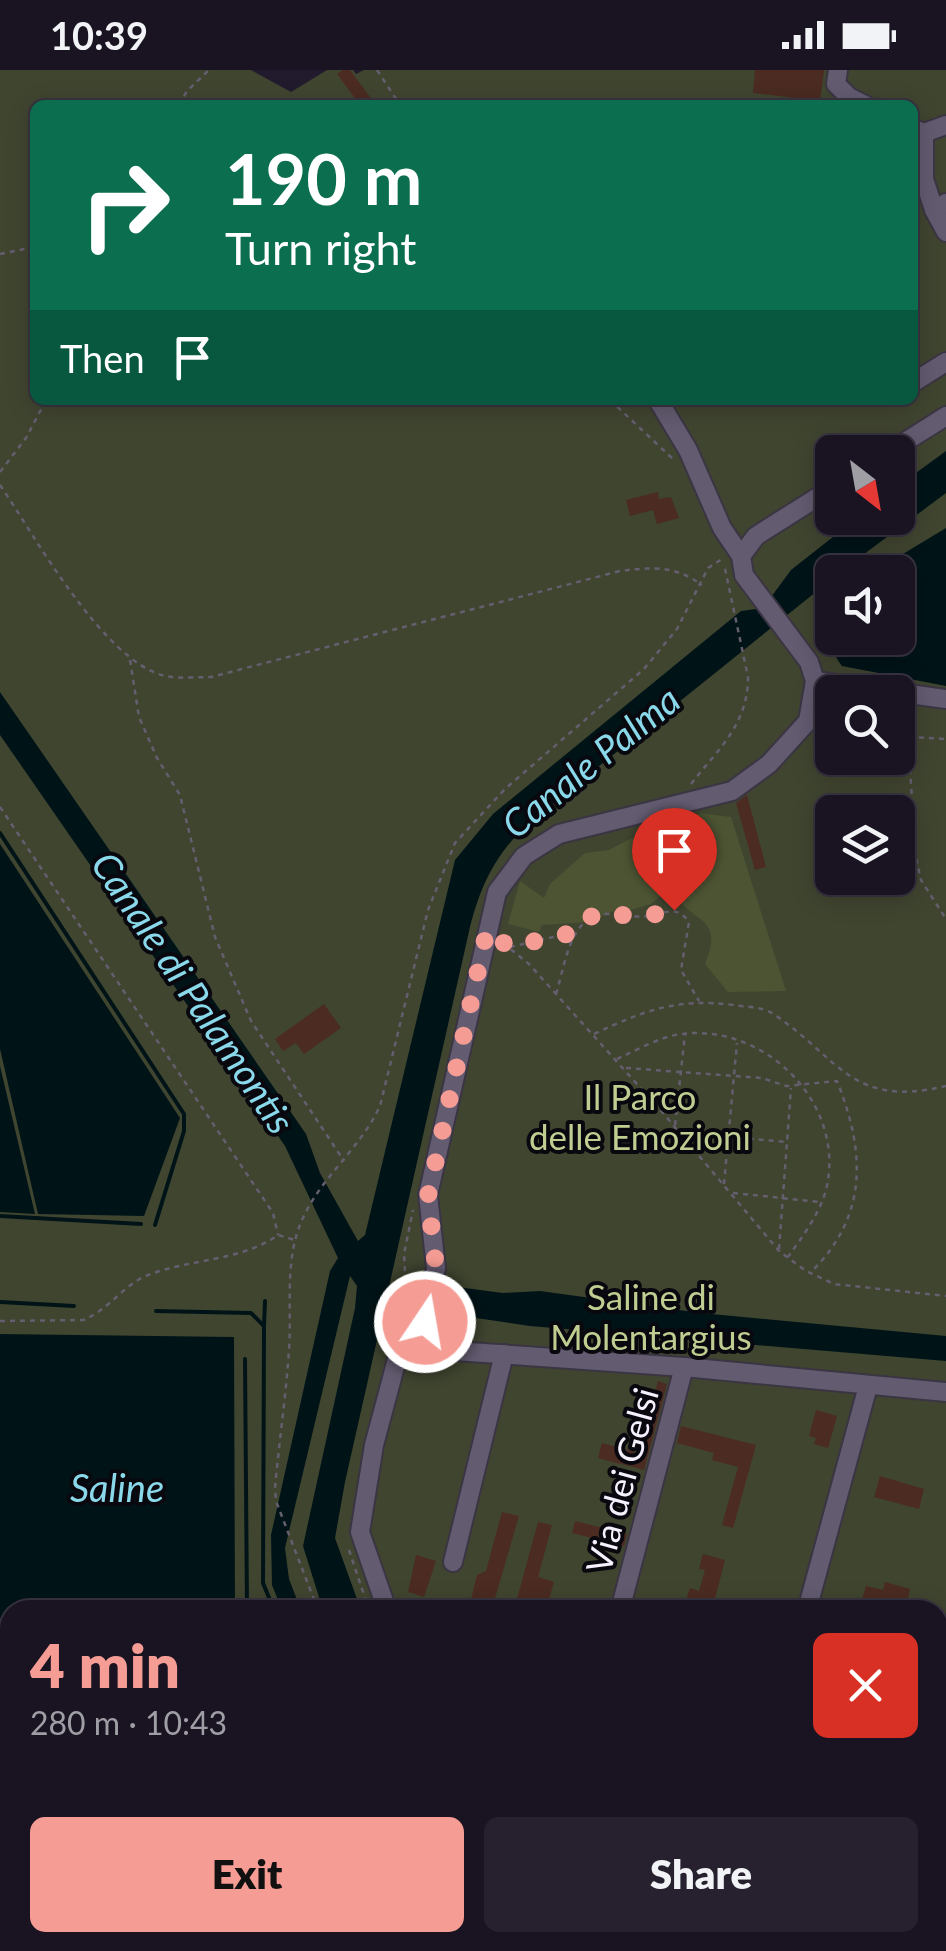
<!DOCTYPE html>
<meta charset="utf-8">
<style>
body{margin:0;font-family:Lato,sans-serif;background:#27212f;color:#f1f3f6;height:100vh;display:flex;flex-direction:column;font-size:38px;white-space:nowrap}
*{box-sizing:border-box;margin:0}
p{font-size:32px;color:#9f9ea5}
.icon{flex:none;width:55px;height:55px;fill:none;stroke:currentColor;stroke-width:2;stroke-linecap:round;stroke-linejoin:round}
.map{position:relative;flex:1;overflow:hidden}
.side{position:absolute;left:0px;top:1530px;width:948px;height:352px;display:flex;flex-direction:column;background:#1a1422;border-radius:30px 30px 0 0;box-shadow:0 5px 25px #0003,0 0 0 2px #383340}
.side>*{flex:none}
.top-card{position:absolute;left:30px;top:30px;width:888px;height:305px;border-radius:15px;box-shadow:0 5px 25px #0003,0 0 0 2px #383340;background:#0b6e4f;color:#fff;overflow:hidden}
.needle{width:65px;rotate:149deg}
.fabs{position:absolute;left:815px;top:365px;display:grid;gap:20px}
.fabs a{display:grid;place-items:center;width:100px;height:100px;border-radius:15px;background:#1a1422;box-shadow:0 5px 25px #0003,0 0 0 2px #383340;font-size:50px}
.pin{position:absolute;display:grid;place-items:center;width:85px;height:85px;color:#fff;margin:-102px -42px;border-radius:50% 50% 50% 0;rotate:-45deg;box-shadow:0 0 10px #0007}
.pin .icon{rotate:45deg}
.me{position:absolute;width:110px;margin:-55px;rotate:12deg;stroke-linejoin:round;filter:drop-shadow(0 0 8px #0008)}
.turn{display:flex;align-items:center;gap:35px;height:210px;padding:0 30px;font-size:45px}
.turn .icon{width:130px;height:130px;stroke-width:2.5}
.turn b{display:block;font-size:70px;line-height:85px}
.then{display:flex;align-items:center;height:95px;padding:0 30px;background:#0003;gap:20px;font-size:38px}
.round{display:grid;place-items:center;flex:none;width:105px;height:105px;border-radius:15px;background:#27212f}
.headline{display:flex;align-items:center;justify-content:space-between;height:170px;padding:0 30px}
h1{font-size:60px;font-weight:800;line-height:75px;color:#f59c94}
.primary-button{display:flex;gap:20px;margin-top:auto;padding:20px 30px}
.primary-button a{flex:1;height:115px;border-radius:15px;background:#f59c94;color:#111;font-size:40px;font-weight:800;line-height:115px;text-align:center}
.primary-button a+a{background:#27212f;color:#f1f3f6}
.status{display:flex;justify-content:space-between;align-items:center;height:70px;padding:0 50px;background:#1a1422;direction:ltr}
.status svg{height:28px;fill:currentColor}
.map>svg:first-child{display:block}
</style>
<div class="status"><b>10:39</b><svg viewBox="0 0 49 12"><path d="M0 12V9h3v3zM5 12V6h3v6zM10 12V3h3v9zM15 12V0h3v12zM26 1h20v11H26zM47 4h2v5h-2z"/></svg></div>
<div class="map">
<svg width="946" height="1881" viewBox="0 0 946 1881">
<rect width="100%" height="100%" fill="#221b2d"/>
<path fill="#404530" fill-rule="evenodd" d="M0,0H251L291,22L327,0H353L356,4L364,0H946V1881H0ZM35,35H912V330H35ZM832,382H898V448H832ZM832,502H898V568H832ZM832,622H898V688H832ZM832,742H898V808H832ZM10,1540H938V1872H10Z"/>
<path fill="#4c5433" d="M700,743L731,747L786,921L728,922L705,894C723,849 699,855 674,826L676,812L651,834L627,841L618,839L589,852L542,855L539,862L508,854L520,811L544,828L550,814L585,783L609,780L655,756L669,771H679Z"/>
<g fill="#001418">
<path d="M946,381V423L840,502H832V509L532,750C497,782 482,811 470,857L345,1412L335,1468L361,1540H323L303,1476L355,1238L357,1216L350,1206L285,1478L289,1509L301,1540H282L272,1515L271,1465L330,1201L338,1188L285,1076L0,665V622L306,1064L320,1103L358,1171L365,1165L455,790L493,744L741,541L763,538L791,500L857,448H898V416Z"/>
<path d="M946,458V616L842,596C829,580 825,552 832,533V568H898V502H873Z"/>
<path d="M0,774L180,1048L144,1146L38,1144L0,979Z"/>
<path d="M0,996L35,1144L0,1142Z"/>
<path d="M457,1217L503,1223L540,1221L701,1243L946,1266V1291L530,1256L456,1245L415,1233L417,1221L439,1222Z"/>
<path d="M0,1264L234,1267L235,1540H10V1872H235V1881H0Z"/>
<path d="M261,1872L390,1873L393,1881H261Z"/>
</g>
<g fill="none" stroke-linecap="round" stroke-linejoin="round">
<g stroke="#001418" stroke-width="4">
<path d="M0,763L184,1044V1061L155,1155"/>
<path d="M0,1146L141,1154"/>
<path d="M0,1232L74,1236"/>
<path d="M156,1241L251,1243L264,1256L263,1513L274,1540"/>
<path d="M264,1256L265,1231"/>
<path d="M245,1289L247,1540"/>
<path d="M409,1872L412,1881"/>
<path d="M248,1881V1872"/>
</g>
</g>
<g fill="#4b2b22">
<path d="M343,0H350L376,35H360L337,4Z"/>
<path d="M755,0H824L820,31L753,23Z"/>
<path d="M658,422L659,429L671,427L679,448L657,454L653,440L630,446L626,430Z"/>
<path d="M747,725L766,797L755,800L736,733Z"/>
<path d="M324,934L341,958L304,984L296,973L283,981L275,969Z"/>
<path d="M658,1311L667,1314L644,1400L598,1388L602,1373L638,1383Z"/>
<path d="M816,1340L837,1346L828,1378L814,1374L816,1368L809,1366Z"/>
<path d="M681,1356L756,1375L733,1458L722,1455L738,1397L712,1390L714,1383L677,1373Z"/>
<path d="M880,1406L924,1419L919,1439L874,1427Z"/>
<path d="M502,1442L519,1446L493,1535L471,1529L477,1505L486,1501Z"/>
<path d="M575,1451L627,1464L624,1476L572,1463Z"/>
<path d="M538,1452L552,1455L538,1507L554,1512L546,1540H514Z"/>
<path d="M703,1484L725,1490L712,1540H694L696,1533L686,1530L690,1518L699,1521L705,1500L699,1499Z"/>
<path d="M416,1485L436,1491L424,1527L408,1522Z"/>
<path d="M885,1512L910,1519L906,1537L890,1533L888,1539L865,1535L862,1529L866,1516L883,1520Z"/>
</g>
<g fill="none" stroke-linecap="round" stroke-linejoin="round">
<g stroke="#3b3543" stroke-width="22">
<g id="minor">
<path d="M838,0L836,14L849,27L865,35"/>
<path d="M912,58L924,63L946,55"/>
<path d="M924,63V109L934,140"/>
<path d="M946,133L934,140L946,162"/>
<path d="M914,312L946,292"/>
<path d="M889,382L946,346"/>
<path d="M741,486L756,466L832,418"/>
<path d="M815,611L946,629"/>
<path d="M427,1263L436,1272L455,1281L684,1297L946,1322"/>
<path d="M453,1492L504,1284"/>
<path d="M387,1540L360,1462L374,1375L400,1278L427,1263L425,1252L436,1198L428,1125L497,822L524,786L559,764L732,721L769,694L808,651L815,611L809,592L744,505L741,486L722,458L688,380L658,330"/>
<path d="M620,1540L684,1297"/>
<path d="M807,1540L868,1316"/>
<path d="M938,1762L946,1731"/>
<path d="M938,1827L946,1830"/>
<path d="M508,1872L511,1881"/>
<path d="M716,1881L718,1872"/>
<path d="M908,1881L910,1872"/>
</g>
</g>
<g stroke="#655e6f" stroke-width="2.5" stroke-dasharray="5 5" stroke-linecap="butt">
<path d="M377,0L400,35"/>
<path d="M179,35L187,21L209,0"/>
<path d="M0,184L35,177"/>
<path d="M610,330L674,390"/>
<path d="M0,402L26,368L46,330"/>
<path d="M0,415C35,466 103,591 165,606C179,609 197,607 211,607L620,501C653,497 674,495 702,515"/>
<path d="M130,590L139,647L157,688L180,725L215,867L251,951L344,1091"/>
<path d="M906,639L916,788L921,810L946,849"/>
<path d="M909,667L946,669"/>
<path d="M691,714C718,679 748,655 748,607L724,494"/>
<path d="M0,737L273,1143L278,1165"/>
<path d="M503,873L529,894L663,1043L779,1181L806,1201L834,1214L946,1226"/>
<path d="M510,877L575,862"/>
<path d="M556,924C565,896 570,843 607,844C621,844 634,848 647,846C666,844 676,834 689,852L681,900L699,931"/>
<path d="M594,964C646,940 676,928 734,935C746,937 762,937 772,943C839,987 850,1039 946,1016"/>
<path d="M617,989C637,980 659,967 681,964C766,953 847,1035 826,1120C819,1145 802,1167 788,1187"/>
<path d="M626,998L762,1008L786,1016L837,1011C865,1081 869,1145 811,1202"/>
<path d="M675,1055L685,964"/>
<path d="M679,1062L786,1072"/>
<path d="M724,1114L737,973"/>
<path d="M733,1123L820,1132"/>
<path d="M779,1179L791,1018"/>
<path d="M0,1251L83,1250C109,1240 123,1215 148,1205C189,1189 242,1191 278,1165L295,1170"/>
<path d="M397,1259L407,1237L404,1184L413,1140"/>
<path d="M349,1480L369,1540"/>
<path d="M318,1540L276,1431L275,1418C279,1372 286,1326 289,1280C292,1236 284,1191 302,1150C321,1107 360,1079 380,1036L428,840L455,773L505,719L644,599L677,559L708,498L722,489"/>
<path d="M449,1872L453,1881"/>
</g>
<use href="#minor" stroke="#635b70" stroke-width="18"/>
</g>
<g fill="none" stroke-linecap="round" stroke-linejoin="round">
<path stroke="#f59c94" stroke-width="18" stroke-dasharray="0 32.4" d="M425,1252L436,1198L428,1126L487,860L509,877L576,862L594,844L647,846L674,840"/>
</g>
<g text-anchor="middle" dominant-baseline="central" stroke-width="8" stroke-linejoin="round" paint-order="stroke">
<g font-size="35" fill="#bfcd91" stroke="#0a080f">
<text x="640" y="1026">Il Parco<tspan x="640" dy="40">delle Emozioni</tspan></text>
<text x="651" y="1226">Saline di<tspan x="651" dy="40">Molentargius</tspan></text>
</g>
<g font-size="35" fill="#f5f0fd" stroke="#0a080f">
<text transform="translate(621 1410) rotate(-75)">Via dei Gelsi</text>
</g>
<g font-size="38" font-style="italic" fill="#8ad9eb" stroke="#0a080f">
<text transform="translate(590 691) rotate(-39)">Canale Palma</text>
<text transform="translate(194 922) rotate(56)">Canale di Palamontis</text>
<text x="117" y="1417">Saline</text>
</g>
</g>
</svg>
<div class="fabs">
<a><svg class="needle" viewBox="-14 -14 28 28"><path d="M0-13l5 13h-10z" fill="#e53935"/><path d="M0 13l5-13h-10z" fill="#9f9ea5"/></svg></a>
<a><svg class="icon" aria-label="sound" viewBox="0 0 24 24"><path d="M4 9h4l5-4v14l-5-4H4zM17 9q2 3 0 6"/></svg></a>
<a><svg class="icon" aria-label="search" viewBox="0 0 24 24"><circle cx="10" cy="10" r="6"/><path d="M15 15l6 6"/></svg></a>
<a><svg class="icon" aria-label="layers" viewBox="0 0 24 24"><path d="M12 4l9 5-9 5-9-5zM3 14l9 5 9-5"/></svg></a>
</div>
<div class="pin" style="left:674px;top:840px;background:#d93025"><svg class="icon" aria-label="arrive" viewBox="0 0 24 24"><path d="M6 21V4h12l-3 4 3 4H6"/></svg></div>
<svg class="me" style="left:425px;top:1252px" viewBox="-20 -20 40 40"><circle r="17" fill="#f59c94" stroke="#fff" stroke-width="3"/><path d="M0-11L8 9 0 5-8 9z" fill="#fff"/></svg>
<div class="top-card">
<div class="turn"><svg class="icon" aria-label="right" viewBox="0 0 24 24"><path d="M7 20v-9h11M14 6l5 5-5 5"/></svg><div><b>190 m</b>Turn right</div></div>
<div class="then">Then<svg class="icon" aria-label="arrive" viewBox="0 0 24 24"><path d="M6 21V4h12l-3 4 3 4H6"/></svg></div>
</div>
<section class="side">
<div class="headline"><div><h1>4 min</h1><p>280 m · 10:43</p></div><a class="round" style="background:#d93025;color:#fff"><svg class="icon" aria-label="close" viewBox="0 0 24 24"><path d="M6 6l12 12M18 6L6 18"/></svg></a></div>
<div class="primary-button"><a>Exit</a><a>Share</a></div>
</section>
</div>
